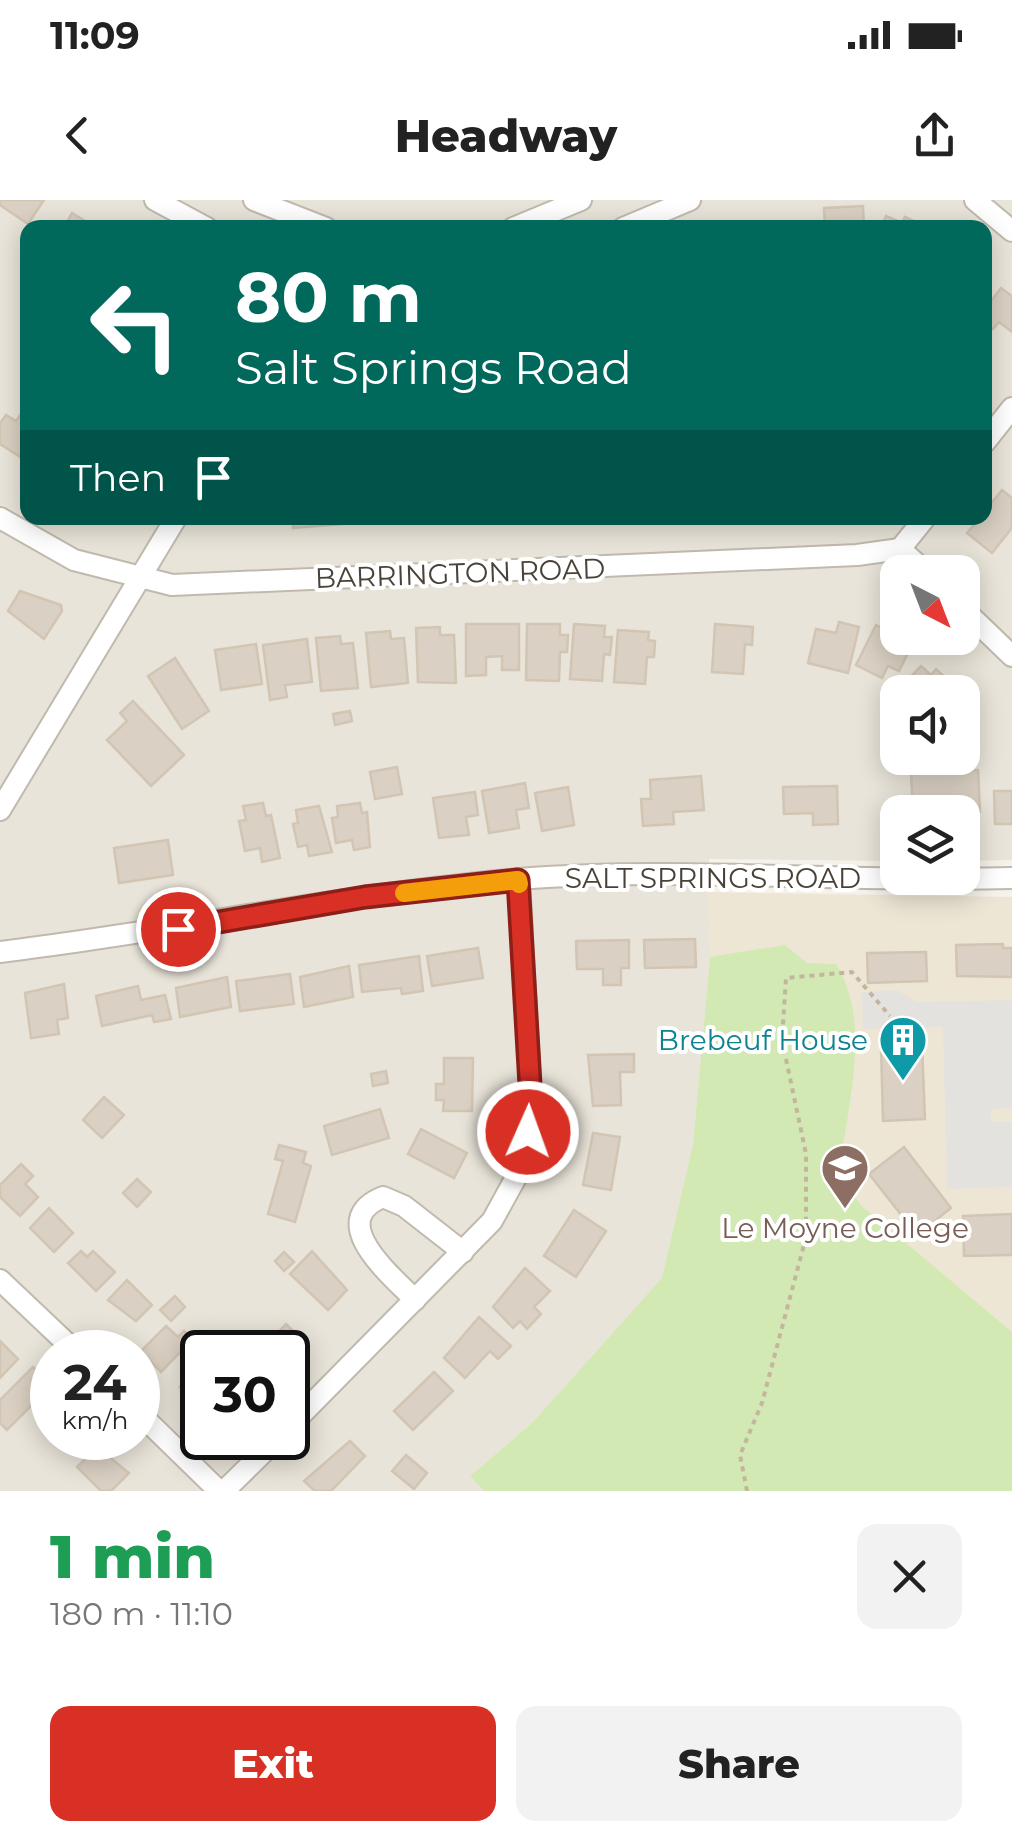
<!DOCTYPE html>
<meta charset="utf-8">
<style>
body{margin:0;font-family:Montserrat,sans-serif;background:#f2f2f2;color:#222;height:100vh;display:flex;flex-direction:column;font-size:38px;white-space:nowrap}
*{box-sizing:border-box;margin:0}
p{font-size:32px;color:#767676}
.icon{flex:none;width:55px;height:55px;fill:none;stroke:currentColor;stroke-width:2;stroke-linecap:round;stroke-linejoin:round}
.map{position:relative;height:1291px;overflow:hidden}
.side{display:flex;flex-direction:column;background:#fff;flex:1}
.side>*{flex:none}
.guide{position:absolute;left:20px;top:20px;width:972px;height:305px;border-radius:20px;box-shadow:0 5px 25px #0003;background:#00695c;color:#fff;overflow:hidden}
.needle{width:65px;rotate:138deg}
.tools{position:absolute;left:880px;top:355px;display:grid;gap:20px}
.tools a{display:grid;place-items:center;width:100px;height:100px;border-radius:20px;background:#fff;box-shadow:0 5px 25px #0003;font-size:50px}
.speed{position:absolute;left:30px;top:1130px;display:flex;gap:20px;font-size:50px;font-weight:700;text-align:center}
.speed>*{display:grid;place-content:center;width:130px;height:130px;border-radius:50%;background:#fff;box-shadow:0 5px 25px #0003;line-height:1}
.speed small{font-size:25px;font-weight:400}
.speed .limit{border:5px solid #111;border-radius:15px;background:#fff;color:#111}
.pin{position:absolute;display:grid;place-items:center;width:85px;height:85px;color:#fff;margin:-42px;border:5px solid #fff;border-radius:50%;box-shadow:0 2px 10px #0007}
.me{position:absolute;width:110px;margin:-55px;rotate:2deg;stroke-linejoin:round;filter:drop-shadow(0 0 8px #0008)}
.turn{display:flex;align-items:center;gap:35px;height:210px;padding:0 50px;font-size:45px}
.turn .icon{width:130px;height:130px;stroke-width:2.5}
.turn b{display:block;font-size:70px;line-height:85px}
.then{display:flex;align-items:center;height:95px;padding:0 50px;background:#0003;gap:20px;font-size:38px}
.round{display:grid;place-items:center;flex:none;width:105px;height:105px;border-radius:20px;background:#f2f2f2}
.summary{display:flex;align-items:center;justify-content:space-between;height:170px;padding:0 50px}
h1{font-size:60px;font-weight:800;line-height:75px;color:#1e9e55}
.action{display:flex;gap:20px;margin-top:auto;padding:20px 50px}
.action a{flex:1;height:115px;border-radius:20px;background:#d93025;color:#fff;font-size:40px;font-weight:800;line-height:115px;text-align:center}
.action a+a{background:#f2f2f2;color:#222}
.status{display:flex;justify-content:space-between;align-items:center;height:70px;padding:0 50px;background:#fff;direction:ltr}
.status svg{height:28px;fill:currentColor}
header{display:flex;justify-content:space-between;align-items:center;height:130px;padding:0 50px;background:#fff;font-size:45px;font-weight:800}
.map>svg:first-child{display:block}
</style>
<div class="status"><b>11:09</b><svg viewBox="0 0 49 12"><path d="M0 12V9h3v3zM5 12V6h3v6zM10 12V3h3v9zM15 12V0h3v12zM26 1h20v11H26zM47 4h2v5h-2z"/></svg></div>
<header><svg class="icon" aria-label="back" viewBox="0 0 24 24"><path d="M15 5l-7 7 7 7"/></svg>Headway<svg class="icon" aria-label="share" viewBox="0 0 24 24"><path d="M12 15V3M7 8l5-5 5 5M5 13v7h14v-7"/></svg></header>
<div class="map">
<svg width="1012" height="1291" viewBox="0 0 1012 1291">
<rect width="100%" height="100%" fill="#f5f2eb"/>
<path fill="#e9e4d9" fill-rule="evenodd" d="M0,0H1012V660L963,661L962,612H898L897,661L709,659L710,757L693,944L662,1079L533,1222L470,1276L484,1291H0ZM28,28H985V318H28ZM898,372H962V438H898ZM898,492H962V558H898ZM52,1152H138V1238H52ZM202,1152H288V1238H202Z"/>
<path fill="#eee6d5" d="M708,692L1012,697V1291H484L470,1277L533,1222L662,1078L693,944L710,757Z"/>
<path fill="#d2e9b4" d="M785,745L807,763L836,764C874,824 845,912 839,979L862,1006L1012,1132V1291H484L470,1276L533,1222L662,1078L693,944L710,757Z"/>
<path fill="#e4e2df" d="M897,790L916,802L1012,800V908L991,909V922H1012V987L947,989L943,827L863,829L862,792Z"/>
<g fill="#dad0c3" stroke="#d2c5b3" stroke-width="2.5">
<path d="M0,0H44L28,24L0,5Z"/>
<path d="M863,6L864,28H825L824,8Z"/>
<path d="M72,13L97,28H64Z"/>
<path d="M886,16L902,23L905,17L914,21V28H881Z"/>
<path d="M1001,88L1012,96V132L999,122L993,129L985,123V109Z"/>
<path d="M28,204V262L0,244V223L6,215L16,221Z"/>
<path d="M1002,290L1012,298V328L992,353L967,333L980,318H985V311Z"/>
<path d="M293,318H353L354,323L293,328Z"/>
<path d="M20,391L61,405L62,411L44,439L8,411Z"/>
<path d="M839,422L859,427L848,473L808,463L816,429L836,433Z"/>
<path d="M466,424H519V470H502V456L486,457V475L466,476Z"/>
<path d="M527,424H560V435H568L567,452H560L559,481L526,480Z"/>
<path d="M574,424L605,426L604,437H612L610,455L604,454L602,481L570,479Z"/>
<path d="M715,424L753,427L752,445L745,444L743,474L712,472Z"/>
<path d="M876,425L913,443L899,471L888,466L882,478L856,465Z"/>
<path d="M440,427V435H454L456,483L418,482L416,428Z"/>
<path d="M618,430L649,432L648,440L655,441L654,457H647L645,484L614,482Z"/>
<path d="M390,431L391,439L404,438L408,483L371,487L366,433Z"/>
<path d="M340,436L341,444L353,443L358,488L321,491L316,438Z"/>
<path d="M307,439L312,482L285,485L287,497L270,500L263,445Z"/>
<path d="M256,444L262,484L221,490L215,450Z"/>
<path d="M175,458L209,511L182,529L148,476Z"/>
<path d="M921,466L931,475L936,469L959,490L898,492V513L886,503Z"/>
<path d="M133,501L184,555L151,586L107,540L127,521L120,513Z"/>
<path d="M350,511L352,521L335,525L333,514Z"/>
<path d="M397,567L402,594L375,599L370,572Z"/>
<path d="M978,570L980,612H913L911,572Z"/>
<path d="M701,576L704,610L673,612L674,624L643,626L641,599H651L650,580Z"/>
<path d="M525,583L529,608L516,610L519,628L489,633L482,591Z"/>
<path d="M837,586L838,624L813,625V613L784,614L783,587Z"/>
<path d="M568,587L574,625L542,631L535,593Z"/>
<path d="M994,591H1012V624H995Z"/>
<path d="M475,592L478,615L466,617L469,635L439,638L433,598Z"/>
<path d="M263,603L266,616L271,615L280,658L262,662L260,648L245,651L239,621L246,620L243,606Z"/>
<path d="M360,603L362,613L367,612L370,647L354,650L352,640L336,643L332,618L338,617L337,606Z"/>
<path d="M319,606L332,652L309,656L307,645L298,647L293,624L298,623L296,610Z"/>
<path d="M168,640L173,675L119,683L114,648Z"/>
<path d="M695,739L696,767L645,768L644,740Z"/>
<path d="M629,740V768H621V785H603V769H577L576,741Z"/>
<path d="M1003,744V748H1012V777L957,776L956,745Z"/>
<path d="M478,748L483,778L432,786L427,756Z"/>
<path d="M926,752L927,781L868,783L867,753Z"/>
<path d="M419,756L423,791L402,794L401,788L362,792L359,765Z"/>
<path d="M349,766L353,797L304,807L300,777Z"/>
<path d="M290,774L294,804L240,811L236,781Z"/>
<path d="M227,777L231,807L180,817L176,788Z"/>
<path d="M64,784L68,818L57,820L59,834L31,838L25,793Z"/>
<path d="M138,786L141,800L165,795L171,819L154,822L152,815L102,826L96,796Z"/>
<path d="M922,844L925,919L883,921L881,846Z"/>
<path d="M634,854V872H620L621,905L593,906L588,855Z"/>
<path d="M444,858H473L472,911H443L444,900H436V884H444Z"/>
<path d="M386,871L388,883L373,886L371,874Z"/>
<path d="M104,897L124,915L102,938L83,920Z"/>
<path d="M380,909L389,938L332,955L324,926Z"/>
<path d="M421,929L467,953L454,978L408,954Z"/>
<path d="M593,933L620,937L611,990L583,985Z"/>
<path d="M279,945L306,952L303,963L311,966L295,1022L268,1014L283,961L275,959Z"/>
<path d="M904,947L951,1008L917,1035L869,974Z"/>
<path d="M21,964L33,976L25,984L38,997L20,1016L0,997V985Z"/>
<path d="M137,979L151,992L137,1007L123,993Z"/>
<path d="M49,1008L73,1033L54,1052L30,1028Z"/>
<path d="M574,1010L606,1031L576,1077L544,1056Z"/>
<path d="M1012,1014V1055L964,1056L963,1016Z"/>
<path d="M81,1051L87,1057L93,1051L115,1072L96,1091L68,1063Z"/>
<path d="M312,1051L347,1090L328,1110L290,1074Z"/>
<path d="M284,1052L294,1062L284,1071L275,1061Z"/>
<path d="M525,1068L550,1091L534,1107L541,1114L527,1129L520,1121L513,1128L493,1107Z"/>
<path d="M127,1080L152,1105L136,1121L108,1100Z"/>
<path d="M175,1096L185,1107L171,1121L160,1110Z"/>
<path d="M479,1117L511,1146L498,1159L490,1151L465,1178L444,1158Z"/>
<path d="M286,1124L302,1140L288,1155L271,1140Z"/>
<path d="M166,1126L178,1137L184,1131L193,1139L161,1172L141,1151Z"/>
<path d="M0,1141L18,1159L0,1178Z"/>
<path d="M202,1164V1204L200,1207L180,1187Z"/>
<path d="M33,1167L52,1185L7,1230L0,1223V1200Z"/>
<path d="M434,1172L453,1191L413,1230L394,1211Z"/>
<path d="M350,1241L365,1256L331,1291H315L304,1281Z"/>
<path d="M97,1247L129,1273L111,1291H101L77,1267Z"/>
<path d="M406,1255L427,1273L414,1289L392,1271Z"/>
</g>
<g fill="none" stroke-linecap="round" stroke-linejoin="round">
<g stroke="#c1b9ad" stroke-width="24">
<g id="street">
<path d="M155,0L207,28"/>
<path d="M254,0L326,28"/>
<path d="M975,0L1012,31"/>
<path d="M513,28L581,0"/>
<path d="M623,28L690,0"/>
<path d="M985,242L1012,208"/>
<path d="M0,318L74,360L172,385L857,355L900,349"/>
<path d="M900,349L925,318"/>
<path d="M900,349L926,372"/>
<path d="M962,408L1012,456"/>
<path d="M0,610L176,318"/>
<path d="M0,752C173,731 345,694 519,679C682,666 848,683 1012,678"/>
<path d="M0,1080L76,1152"/>
<path d="M415,1100C392,1076 324,1021 383,997L404,1006L463,1052"/>
<path d="M138,1212L219,1291"/>
<path d="M288,1228L492,1021L525,961L531,902L519,679"/>
<path d="M224,1291L278,1238"/>
</g>
</g>
<path stroke="#c3b59e" stroke-width="4" stroke-dasharray="5 5" stroke-linecap="butt" d="M747,1291L740,1255L762,1203L806,1037V954L782,840L786,778L852,772L890,816"/>
<use href="#street" stroke="#fff" stroke-width="20"/>
</g>
<g fill="none" stroke-linecap="round" stroke-linejoin="round">
<g stroke="#8d1f18" stroke-width="25">
<path id="route" d="M178,729L365,697L518,680L531,902L528,932"/>
</g>
<use href="#route" stroke="#d93025" stroke-width="18"/>
<path stroke="#f59e0b" stroke-width="18" d="M404,693L518,680L519,684"/>
</g>
<defs>
<g id="building-pin" transform="scale(2.5)"><path d="M0 17L-7.5 6A9.5 9.5 0 1 1 7.5 6Z" fill="#0f9aa8" stroke="#fff"/><path d="M-4-6H4V6H1V3H-1V6H-4ZM-2.5-4.3h1.7v1.8h-1.7ZM.8-4.3h1.7v1.8H.8ZM-2.5-1h1.7V.8h-1.7ZM.8-1h1.7V.8H.8Z" fill="#fff"/></g>
<g id="university-pin" transform="scale(2.5)"><path d="M0 17L-7.5 6A9.5 9.5 0 1 1 7.5 6Z" fill="#8d6e63" stroke="#fff"/><path d="M0-5L7-2L0 1L-7-2ZM-4 1L0 2.5L4 1V4Q0 6-4 4Z" fill="#fff"/></g>
</defs>
<g fill-rule="evenodd">
<use href="#building-pin" x="903" y="840"/>
<use href="#university-pin" x="845" y="968"/>
</g>
<g text-anchor="middle" dominant-baseline="central" stroke-width="8" stroke-linejoin="round" paint-order="stroke">
<g font-size="28" fill="#4a4238" stroke="#fff">
<text transform="translate(460 373) rotate(-2)">BARRINGTON ROAD</text>
<text x="713" y="678">SALT SPRINGS ROAD</text>
</g>
<g font-size="28" fill="#0d838f" stroke="#fff" text-anchor="end">
<text x="868" y="840">Brebeuf House</text>
</g>
<g font-size="28" fill="#785e54" stroke="#fff">
<text x="845" y="1028">Le Moyne College</text>
</g>
</g>
</svg>
<div class="tools">
<a><svg class="needle" viewBox="-14 -14 28 28"><path d="M0-13l5 13h-10z" fill="#e53935"/><path d="M0 13l5-13h-10z" fill="#767676"/></svg></a>
<a><svg class="icon" aria-label="sound" viewBox="0 0 24 24"><path d="M4 9h4l5-4v14l-5-4H4zM17 9q2 3 0 6"/></svg></a>
<a><svg class="icon" aria-label="layers" viewBox="0 0 24 24"><path d="M12 4l9 5-9 5-9-5zM3 14l9 5 9-5"/></svg></a>
</div>
<div class="speed"><div>24<small>km/h</small></div><div class="limit">30</div></div>
<div class="pin" style="left:178px;top:729px;background:#d93025"><svg class="icon" aria-label="arrive" viewBox="0 0 24 24"><path d="M6 21V4h12l-3 4 3 4H6"/></svg></div>
<svg class="me" style="left:528px;top:932px" viewBox="-20 -20 40 40"><circle r="17" fill="#d93025" stroke="#fff" stroke-width="3"/><path d="M0-11L8 9 0 5-8 9z" fill="#fff"/></svg>
<div class="guide">
<div class="turn"><svg class="icon" aria-label="left" viewBox="0 0 24 24"><path d="M17 20v-9H6M10 6l-5 5 5 5"/></svg><div><b>80 m</b>Salt Springs Road</div></div>
<div class="then">Then<svg class="icon" aria-label="arrive" viewBox="0 0 24 24"><path d="M6 21V4h12l-3 4 3 4H6"/></svg></div>
</div>
</div>
<section class="side">
<div class="summary"><div><h1>1 min</h1><p>180 m · 11:10</p></div><a class="round"><svg class="icon" aria-label="close" viewBox="0 0 24 24"><path d="M6 6l12 12M18 6L6 18"/></svg></a></div>
<div class="action"><a>Exit</a><a>Share</a></div>
</section>
